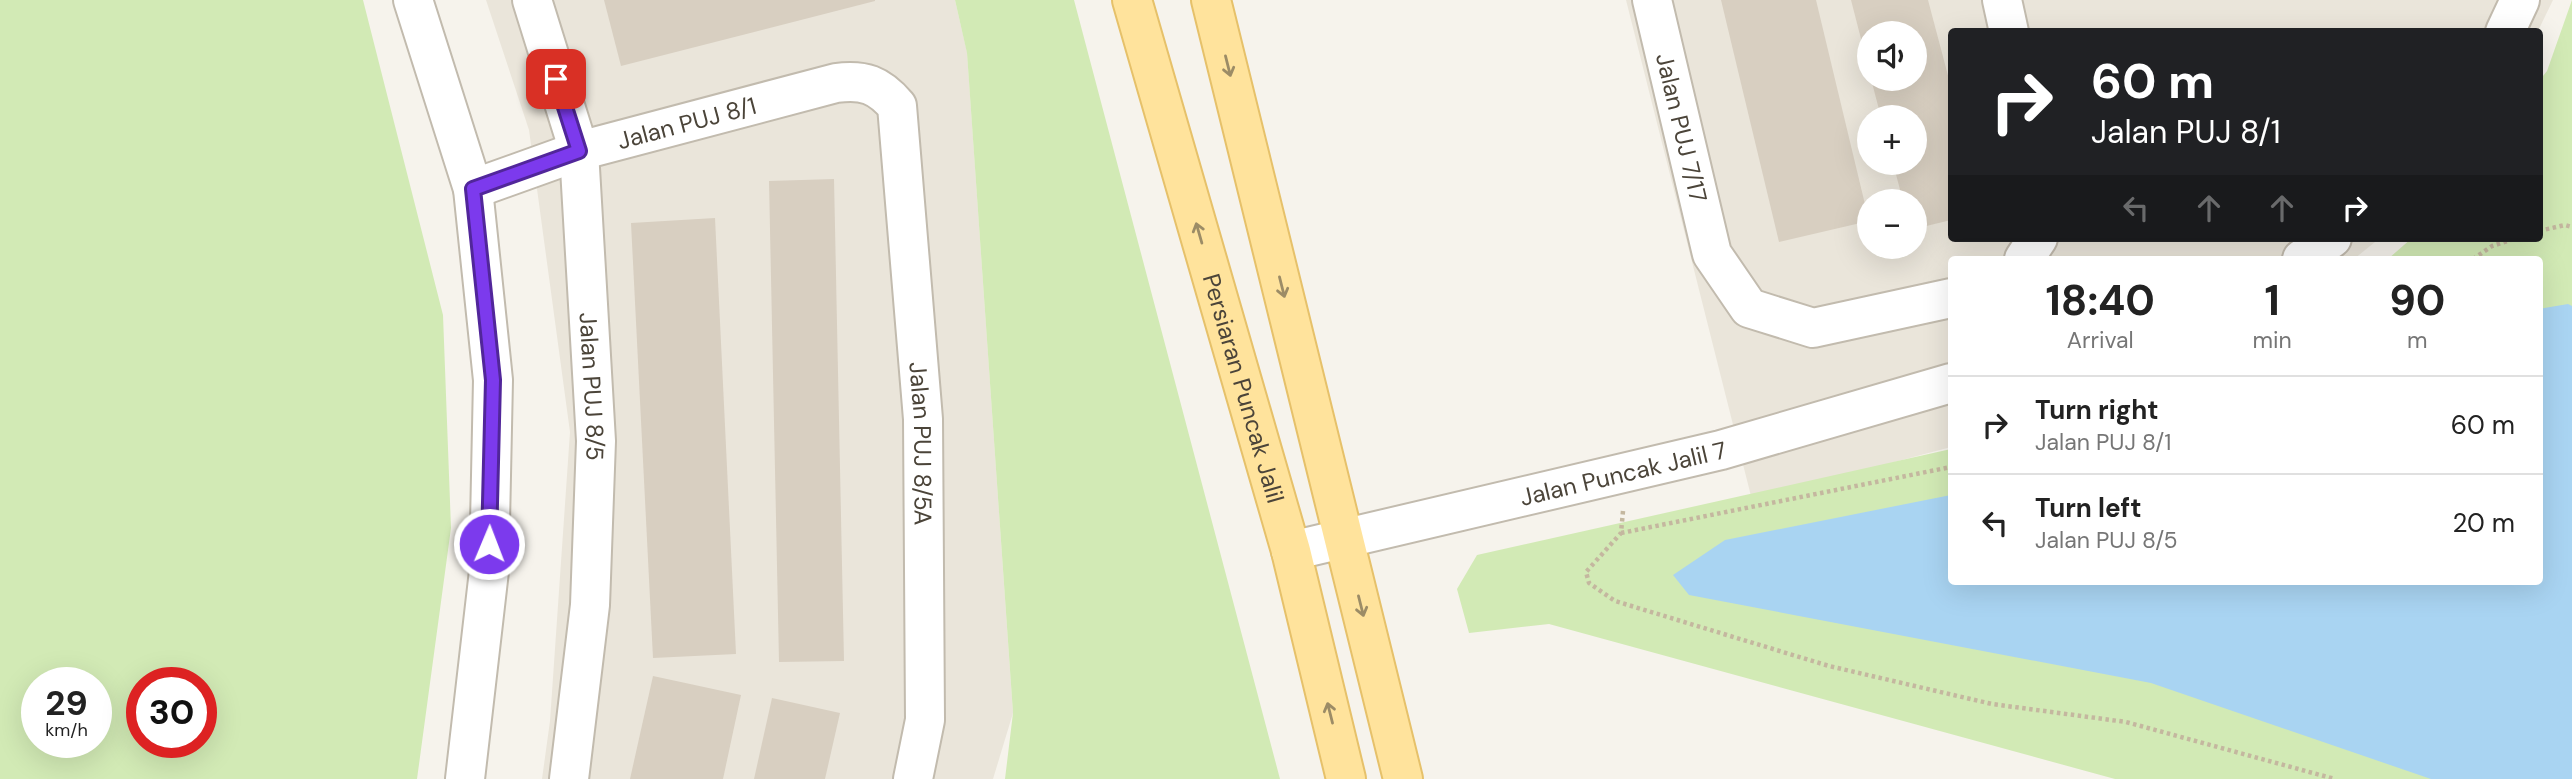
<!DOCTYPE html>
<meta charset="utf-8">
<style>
body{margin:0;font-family:"DM Sans",sans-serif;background:#f2f2f2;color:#222;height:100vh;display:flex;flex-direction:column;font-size:26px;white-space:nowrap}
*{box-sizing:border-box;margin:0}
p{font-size:23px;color:#767676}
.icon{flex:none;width:38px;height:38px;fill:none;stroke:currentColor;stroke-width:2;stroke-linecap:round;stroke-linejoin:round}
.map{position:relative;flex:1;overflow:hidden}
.details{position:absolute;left:1948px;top:256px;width:595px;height:329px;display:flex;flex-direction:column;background:#fff;border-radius:7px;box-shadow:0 7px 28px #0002}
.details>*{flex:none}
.top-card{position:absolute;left:1948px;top:28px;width:595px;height:214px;border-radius:7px;box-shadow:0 7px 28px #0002;background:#202124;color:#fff;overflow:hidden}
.tools{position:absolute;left:1857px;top:21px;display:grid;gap:14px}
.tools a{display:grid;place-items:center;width:70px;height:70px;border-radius:50%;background:#fff;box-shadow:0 7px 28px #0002;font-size:35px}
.speed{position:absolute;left:21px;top:667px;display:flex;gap:14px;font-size:35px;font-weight:700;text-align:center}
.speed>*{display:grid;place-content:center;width:91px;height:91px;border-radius:50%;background:#fff;box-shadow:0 7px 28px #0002;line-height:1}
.speed small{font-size:18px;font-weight:400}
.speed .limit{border:10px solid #d22;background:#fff;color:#111}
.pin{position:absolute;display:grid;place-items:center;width:60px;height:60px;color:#fff;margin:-30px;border-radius:14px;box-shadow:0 4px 10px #0006}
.me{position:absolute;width:77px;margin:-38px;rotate:1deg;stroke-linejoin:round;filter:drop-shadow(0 0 5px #0008)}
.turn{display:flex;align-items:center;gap:24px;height:147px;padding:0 28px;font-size:32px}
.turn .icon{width:91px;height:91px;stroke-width:2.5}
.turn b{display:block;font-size:49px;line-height:60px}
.lanes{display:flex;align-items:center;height:66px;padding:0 28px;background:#0003;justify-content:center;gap:35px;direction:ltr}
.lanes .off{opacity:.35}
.eta{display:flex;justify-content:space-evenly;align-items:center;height:119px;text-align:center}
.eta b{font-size:42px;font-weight:700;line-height:49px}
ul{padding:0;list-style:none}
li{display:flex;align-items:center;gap:21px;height:98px;padding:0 28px;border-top:2px solid #e0e0e0}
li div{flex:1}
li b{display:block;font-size:26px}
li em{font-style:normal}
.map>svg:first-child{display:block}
</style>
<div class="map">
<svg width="2572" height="779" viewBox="0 0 2572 779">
<rect width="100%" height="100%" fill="#f6f3ec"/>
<g fill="#eae5da" fill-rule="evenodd">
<path d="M486,0H955L967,52L1013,713L993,779H542L550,721L570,432L529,130Z"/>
<path d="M1626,0H2553L2538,31L1951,32V238H2380L2354,259H1951V447L1752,500ZM1869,33H1914V79H1869ZM1869,117H1914V163H1869ZM1869,201H1914V247H1869Z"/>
</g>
<g fill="#d2eab5" fill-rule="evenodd">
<path d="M0,0H363L443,315L451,528L417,779H0ZM37,682H96V742H37ZM142,682H201V742H142Z"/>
<path d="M955,0H1074L1280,779H1005L1013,713L967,53Z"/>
<path d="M2572,0V779H2115L1549,624L1469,633L1457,589L1477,555L1951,449V581H2539V259H2388L2412,238H2539V81L2547,71Z"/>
</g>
<path fill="#a9d4f2" d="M2568,304L2572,306V779H2431L2151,683L1689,595L1673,575L1725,540L1951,495V581H2539V309Z"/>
<g fill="#d8cfc1">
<path d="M604,0H875V1L621,66Z"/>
<path d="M1721,0H1816L1869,221L1779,242Z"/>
<path d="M1851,0H1928L1951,87V220L1914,229V201H1903L1893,163H1914V117H1881L1871,79H1914V33H1869L1868,66Z"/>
<path d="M834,179L844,661L779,662L769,181Z"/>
<path d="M715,218L736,654L653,658L631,223Z"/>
<path d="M653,676L741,695L723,779H630Z"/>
<path d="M772,698L840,713L825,779H754Z"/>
</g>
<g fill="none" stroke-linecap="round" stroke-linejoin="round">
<g stroke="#c2bbae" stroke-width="42">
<g id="minor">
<path d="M413,0L473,189L493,380L489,571L465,779"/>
<path id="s1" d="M532,0L579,151L596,441L590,605L569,779"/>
<path id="s2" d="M1652,0L1712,254L1749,308L1813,328L1951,298"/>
<path d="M2002,0L2009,32"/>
<path d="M2505,32L2520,0"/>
<path id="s3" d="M473,189L579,151L836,83C864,79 879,85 897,106L923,419L925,720L913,779"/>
<path d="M2024,259L2038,238"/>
<path d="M2302,259L2332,238"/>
<path id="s4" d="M1291,551L1721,450L1951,383"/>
</g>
</g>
<g stroke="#e6c16a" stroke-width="42">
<g id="major">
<path id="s5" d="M1132,0L1291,551L1346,779"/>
<path d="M1211,0L1403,779"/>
</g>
</g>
<g stroke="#c4b79f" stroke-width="4.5" stroke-dasharray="3.5 3.5" stroke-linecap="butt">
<path d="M2539,231L2565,225L2572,227"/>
<path d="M2473,259L2492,246L2517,238"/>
<path d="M1623,511L1621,533L1586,572L1589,583L1615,601L1829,666L1992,704L2126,722L2335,779"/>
<path d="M1621,533L1951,467"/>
</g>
<use href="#minor" stroke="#fff" stroke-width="38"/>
<use href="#major" stroke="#ffe39c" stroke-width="38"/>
</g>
<defs><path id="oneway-shaft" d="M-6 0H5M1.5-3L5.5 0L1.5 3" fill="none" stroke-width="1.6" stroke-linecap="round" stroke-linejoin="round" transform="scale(1.75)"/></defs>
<g stroke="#9c8c66">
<use href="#oneway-shaft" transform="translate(1228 66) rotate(76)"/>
<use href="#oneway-shaft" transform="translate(1199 233) rotate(-106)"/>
<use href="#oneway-shaft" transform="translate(1282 287) rotate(76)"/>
<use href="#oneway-shaft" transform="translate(1361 606) rotate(76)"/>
<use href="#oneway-shaft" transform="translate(1330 713) rotate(-104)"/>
</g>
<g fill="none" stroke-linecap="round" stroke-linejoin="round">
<g stroke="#51269a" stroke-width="18">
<path id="route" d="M489,544L493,380L473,189L579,151L556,79"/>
</g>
<use href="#route" stroke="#7c3aed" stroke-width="12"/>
</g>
<g text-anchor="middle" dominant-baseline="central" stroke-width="7" stroke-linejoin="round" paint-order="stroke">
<g font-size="24" fill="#4b4439" stroke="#fff">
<text stroke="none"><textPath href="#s3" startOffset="224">Jalan PUJ 8/1</textPath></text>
<text stroke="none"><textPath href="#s2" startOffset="131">Jalan PUJ 7/17</textPath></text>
<text stroke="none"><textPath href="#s1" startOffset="394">Jalan PUJ 8/5</textPath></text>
<text stroke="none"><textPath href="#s5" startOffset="404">Persiaran Puncak Jalil</textPath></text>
<text stroke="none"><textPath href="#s3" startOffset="786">Jalan PUJ 8/5A</textPath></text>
<text stroke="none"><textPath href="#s4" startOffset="341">Jalan Puncak Jalil 7</textPath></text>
</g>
</g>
</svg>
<div class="tools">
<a><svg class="icon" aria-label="sound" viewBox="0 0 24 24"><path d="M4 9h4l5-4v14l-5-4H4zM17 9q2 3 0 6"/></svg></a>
<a>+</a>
<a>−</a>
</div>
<div class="speed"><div>29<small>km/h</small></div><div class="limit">30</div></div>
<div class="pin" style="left:556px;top:79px;background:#d93025"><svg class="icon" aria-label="arrive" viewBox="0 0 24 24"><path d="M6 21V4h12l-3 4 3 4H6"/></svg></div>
<svg class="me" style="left:489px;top:544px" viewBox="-20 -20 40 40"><circle r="17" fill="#7c3aed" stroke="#fff" stroke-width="3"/><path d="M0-11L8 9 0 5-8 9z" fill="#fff"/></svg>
<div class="top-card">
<div class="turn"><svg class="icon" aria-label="right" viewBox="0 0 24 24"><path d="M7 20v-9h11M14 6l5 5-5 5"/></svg><div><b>60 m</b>Jalan PUJ 8/1</div></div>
<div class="lanes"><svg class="icon off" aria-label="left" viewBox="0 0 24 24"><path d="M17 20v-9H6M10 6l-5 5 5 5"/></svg><svg class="icon off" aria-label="ahead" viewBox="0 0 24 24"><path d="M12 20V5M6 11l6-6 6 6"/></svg><svg class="icon off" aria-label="ahead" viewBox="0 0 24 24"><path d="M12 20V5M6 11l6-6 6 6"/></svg><svg class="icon" aria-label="right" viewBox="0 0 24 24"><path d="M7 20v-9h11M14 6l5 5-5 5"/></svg></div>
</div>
<section class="details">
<div class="eta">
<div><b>18:40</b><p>Arrival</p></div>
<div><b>1</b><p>min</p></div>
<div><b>90</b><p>m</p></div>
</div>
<ul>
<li><svg class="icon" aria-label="right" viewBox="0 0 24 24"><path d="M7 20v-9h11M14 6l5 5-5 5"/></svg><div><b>Turn right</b><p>Jalan PUJ 8/1</p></div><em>60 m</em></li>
<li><svg class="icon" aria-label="left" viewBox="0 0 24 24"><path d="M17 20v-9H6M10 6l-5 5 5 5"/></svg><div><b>Turn left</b><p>Jalan PUJ 8/5</p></div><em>20 m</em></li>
</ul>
</section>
</div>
